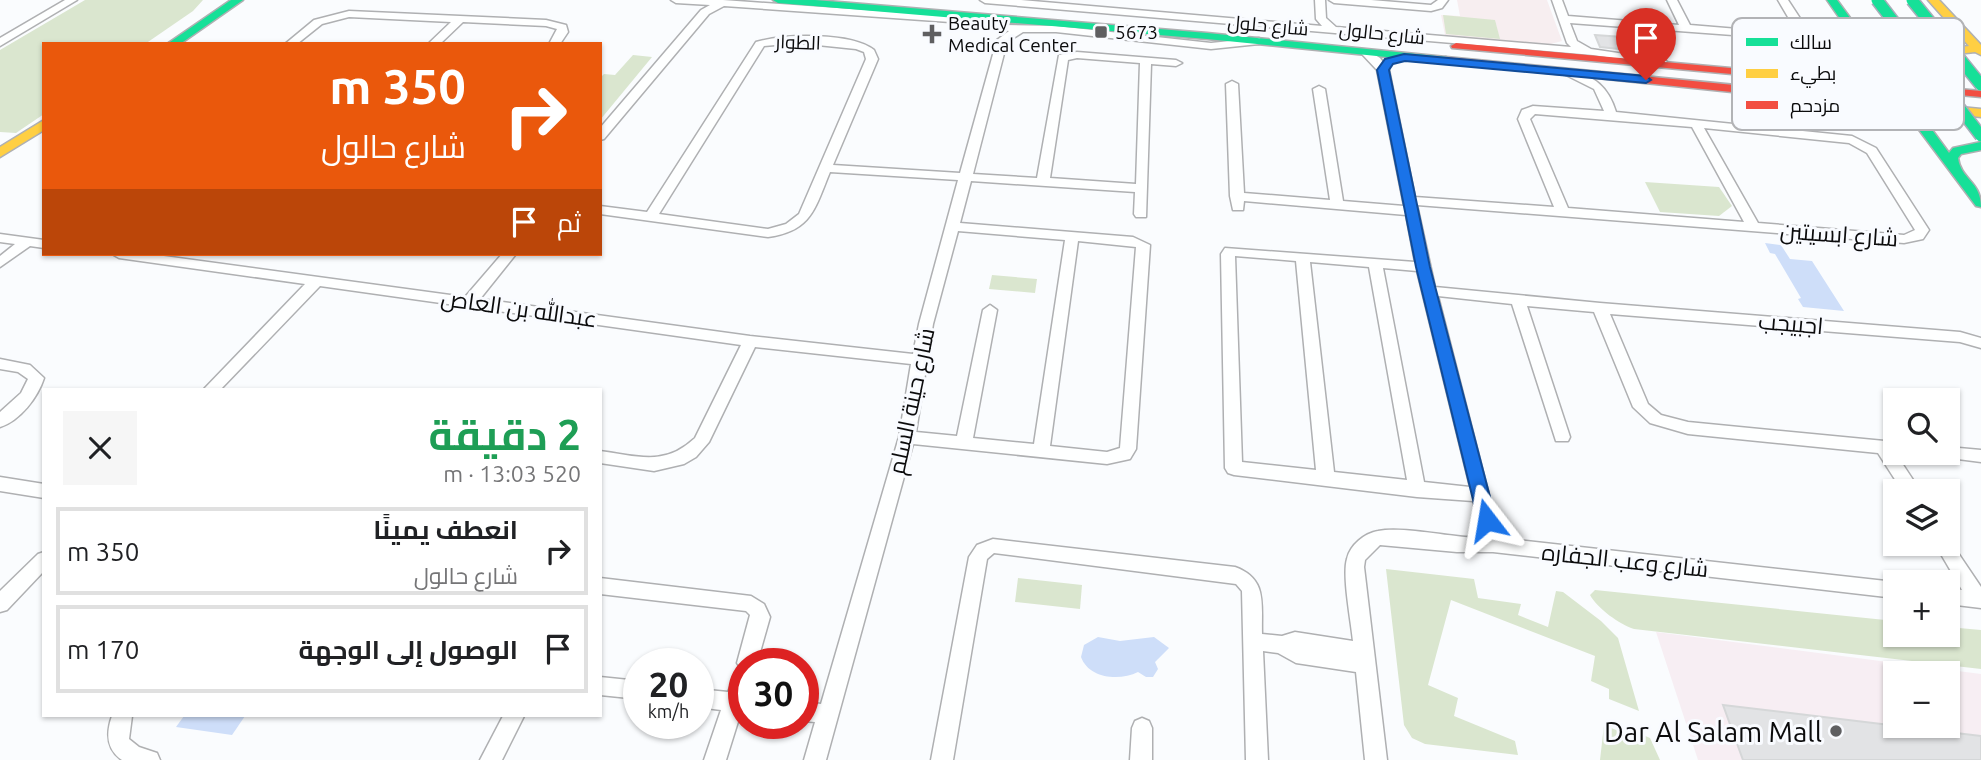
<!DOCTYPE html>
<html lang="ar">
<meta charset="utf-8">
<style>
body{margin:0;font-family:Ubuntu,Cairo,sans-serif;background:#f6f6f6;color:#202124;direction:rtl;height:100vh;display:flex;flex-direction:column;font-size:26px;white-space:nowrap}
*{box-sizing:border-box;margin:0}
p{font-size:23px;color:#757577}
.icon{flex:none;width:38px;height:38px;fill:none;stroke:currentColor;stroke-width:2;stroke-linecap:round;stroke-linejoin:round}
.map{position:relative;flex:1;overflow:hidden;direction:ltr}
.side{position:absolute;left:42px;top:388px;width:560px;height:329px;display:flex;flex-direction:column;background:#fff;border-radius:0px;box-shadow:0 2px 5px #0004;direction:rtl}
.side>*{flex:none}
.banner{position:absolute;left:42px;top:42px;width:560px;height:214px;border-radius:0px;box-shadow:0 2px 5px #0004;direction:rtl;background:#ea580c;color:#fff;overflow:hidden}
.fabs{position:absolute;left:1883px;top:388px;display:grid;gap:14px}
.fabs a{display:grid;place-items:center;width:77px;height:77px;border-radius:0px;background:#fff;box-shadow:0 2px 5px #0004;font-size:35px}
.speed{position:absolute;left:623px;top:648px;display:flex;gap:14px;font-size:35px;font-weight:700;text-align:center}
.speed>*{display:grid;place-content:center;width:91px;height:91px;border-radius:50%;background:#fff;box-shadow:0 2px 5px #0004;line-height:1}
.speed small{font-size:18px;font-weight:400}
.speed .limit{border:10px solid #d22;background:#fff;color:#111}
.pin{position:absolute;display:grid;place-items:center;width:60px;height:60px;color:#fff;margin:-72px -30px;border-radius:50% 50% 50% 0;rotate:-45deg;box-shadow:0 0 7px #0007}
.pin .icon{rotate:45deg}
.me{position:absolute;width:77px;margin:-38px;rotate:346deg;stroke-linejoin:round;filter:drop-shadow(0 0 5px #0008)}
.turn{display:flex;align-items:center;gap:24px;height:147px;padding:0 21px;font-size:32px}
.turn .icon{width:91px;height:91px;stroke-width:2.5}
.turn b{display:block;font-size:49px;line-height:60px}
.then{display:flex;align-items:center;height:66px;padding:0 21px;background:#0003;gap:14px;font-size:26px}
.round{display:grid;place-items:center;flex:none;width:74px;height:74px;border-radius:0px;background:#f6f6f6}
.summary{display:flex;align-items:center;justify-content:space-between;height:119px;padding:0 21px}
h1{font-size:42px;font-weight:700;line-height:52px;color:#1e9e55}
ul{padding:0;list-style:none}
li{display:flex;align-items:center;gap:21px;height:88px;margin:0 14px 10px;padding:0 7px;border:4px solid #e0e0e0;border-radius:0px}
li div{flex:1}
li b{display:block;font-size:26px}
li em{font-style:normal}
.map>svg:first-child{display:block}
</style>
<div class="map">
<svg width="1981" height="760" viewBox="0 0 1981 760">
<rect width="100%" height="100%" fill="#fafcfe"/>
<path fill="#f7eef3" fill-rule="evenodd" d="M1656,632L1981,674V760H1698ZM1895,674H1948V726H1895Z"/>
<path fill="#f7eef0" d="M1457,0H1547L1562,41L1547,45L1445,35L1441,15L1460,16Z"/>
<g fill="#dae6cf">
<path d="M85,0H203L193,11L145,44H44V114L16,133L0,132V50Z"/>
<path d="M1443,15L1495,20L1500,39L1446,34Z"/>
<path d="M633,55L652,57L600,120V78L604,74L615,75Z"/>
<path d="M1645,182L1719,187L1732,206L1719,216L1660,212Z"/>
<path d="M992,275L1037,279L1035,293L989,289Z"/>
<path d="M1386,569L1474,579L1478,598L1521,604L1518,615L1548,627L1556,591L1563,592L1601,621L1618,638L1639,711L1609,699V689L1591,681L1595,656L1451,600L1428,685L1458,698L1454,716L1515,741L1518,755L1425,744L1412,738L1404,725Z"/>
<path d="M1018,578L1082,585L1080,609L1015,602Z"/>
<path d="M1595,590L1895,621V635H1948V627L1981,630V669L1634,629C1619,624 1598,609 1590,595Z"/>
<path d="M1604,725L1621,732L1622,726L1650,738L1660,760H1600Z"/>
</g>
<g fill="#cedef9">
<path d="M1765,243L1781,245L1790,259L1812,261L1844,311L1803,307L1798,299L1801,298L1775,254L1770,253Z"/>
<path d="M1098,637L1120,641L1154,637L1169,648L1155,662L1158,669L1153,677H1146L1138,672C1120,681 1089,679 1081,657L1084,645Z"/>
<path d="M184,716H245L232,735L176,727Z"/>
</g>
<g fill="#e2e3e5" stroke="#d5d7d8" stroke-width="2">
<path d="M1595,35L1623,37L1629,50L1600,47Z"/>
<path d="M1723,705L1981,736V760H1743Z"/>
</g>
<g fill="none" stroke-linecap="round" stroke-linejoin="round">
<g stroke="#afb0b2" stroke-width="3">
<g id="street">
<path d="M65,0H77L0,46V38Z"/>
<path d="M671,0H723L950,16L1004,25L1056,26L1211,43L1259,38L1264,41L1259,44L1211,49L1056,32H1023L1007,42L973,174L1037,178L1059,55L1077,52L1176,60L1182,63L1176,66L1151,64L1146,217H1136L1134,214L1135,192L971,181L960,223L1133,237L1150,245L1136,449L1130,459L1107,464L913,444L826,760H804L815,722L803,721V702L821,704L899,437L911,364L755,347L709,442L696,457L684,464L654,471L600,463V451C638,456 664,467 695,438L741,345L320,286L220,390H203L305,284L119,258L112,254H149L465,297L502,254H516L480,299L750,336L913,354L919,324L958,180L830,172C815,208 812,231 768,237L600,214V206L647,212L756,42C784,34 851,32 874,50L878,59L833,165L960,173L997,40L1009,31L950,22L724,6L709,14L604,139L600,140V128L701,10L710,5L676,3ZM798,43L856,49L864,52L866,59L799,214L786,224L768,229L659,214L764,46ZM1077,58L1140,63L1136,184L1050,178L1068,60ZM958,231L1065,240L1034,444L973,438L997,310L990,305L983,310L957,436L916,432L933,324ZM1078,241L1136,247L1120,448L1107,452L1050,446Z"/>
<path d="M980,0H1021L1322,26L1316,19L1315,0H1325L1326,18L1336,27L1571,47L1567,43L1552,0H1562L1568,16L1679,25L1667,0H1677L1690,25L1798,34L1778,0H1788L1809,32L1805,39L1801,40L1570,23L1577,41L1591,49L1665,60L1667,62L1661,65L1593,55L985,3Z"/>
<path d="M1329,0H1371L1431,5L1438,0H1448L1442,8L1431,11L1334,3Z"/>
<path d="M349,11L546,20L566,25L568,32L560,44H549L557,29L546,26L463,22L440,44H428L451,22L349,17L322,24L297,44H285L314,20Z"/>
<path d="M1367,50L1380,58L1389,70L1415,197L1554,207L1518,119L1522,110L1533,106L1604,111L1594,89L1566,75L1564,73L1570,70C1595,77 1608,86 1616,112L1852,136L1876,148L1929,230L1923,239L1904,243L1417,205L1435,287L1600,303L1960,332L1981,338V348L1960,342L1610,314L1648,404L1661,415L1688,422L1895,442V453H1898L1896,454L1921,492H1903L1878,453L1688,434L1650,423L1633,407L1594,312L1527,306L1570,437L1568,441H1556L1512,304L1438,296L1500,538L1895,582V598L1493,552H1457L1380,545L1365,560L1364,567L1387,760H1365L1356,672L1296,663L1278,653L1263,651L1268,760H1246L1242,591L1236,584L994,553L987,559L953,760H931L969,557L977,545L993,539L1235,567C1268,579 1261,604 1262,634L1282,636L1295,632L1353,641C1351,621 1342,575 1347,559C1350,545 1365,533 1378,531C1404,526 1453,538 1482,538L1473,501L1417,497L1234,475L1228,473L1225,468L1221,254L1225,248L1415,262L1406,215L1244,201L1243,210H1233L1230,196L1226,84L1232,81L1238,84L1244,193L1330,200L1313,89L1319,86L1325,89L1343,201L1404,206L1377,70L1361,53ZM1535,114L1692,127L1744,222L1568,208L1530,119ZM1704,128L1849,143L1867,153L1915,230L1904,235L1758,223ZM1235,256L1296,261L1316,470L1242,462ZM1310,262L1369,267L1407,480L1334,472ZM1383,268L1417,271L1470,487L1424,482Z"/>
<path d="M0,234L44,240V248L30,246L0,267V256L15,244L0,242Z"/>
<path d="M0,359L30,365L44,378C38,397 20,421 0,427V412L21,393L28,379L18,372L0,369Z"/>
<path d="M1948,447L1981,450V462L1942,457L1940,453H1948Z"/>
<path d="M0,477L44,484V498L0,491Z"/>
<path d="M1948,538L1981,587V608L1948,604V588L1962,590L1935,544H1948Z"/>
<path d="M44,552V571L7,610L0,612V591L38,554Z"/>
<path d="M600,578L751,596L764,604L770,617L757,663H744V712H741L726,760H704L721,710L698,707V689L728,692L739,666L737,663L750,615L746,611L600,594Z"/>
<path d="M600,677L639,681V699L600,695Z"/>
<path d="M112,716H132L129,739L139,747L157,753L160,760H122C106,749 106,733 112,716Z"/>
<path d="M503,716H524L502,760H480Z"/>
<path d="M1142,718L1149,721L1152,728V760H1130L1132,728L1135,721Z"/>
</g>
</g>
<g stroke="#afb0b2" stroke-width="3">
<g id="fast">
<path d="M231,0H243L180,44H167Z"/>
<path d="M773,0H815L1207,33L1446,57L1452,60L1446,63L1207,39L778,3Z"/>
<path d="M1827,0H1837L1949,153L1953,148L1981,142V150L1961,154L1958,158C1961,180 1981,181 1981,207L1976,206L1896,99Z"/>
</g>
</g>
<g stroke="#afb0b2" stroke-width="3">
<g id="slow">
<path d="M1928,0H1939L1981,45V55L1975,52L1948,55L1896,45V41L1900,40L1948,49L1969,46Z"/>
<path d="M1867,26H1875L1905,64L1940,83V87C1912,91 1882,50 1867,30Z"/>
<path d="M1838,95L1981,109V117L1834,101V97Z"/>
<path d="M44,120V130L0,157V147Z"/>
</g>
</g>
<g stroke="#afb0b2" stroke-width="3">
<g id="jam">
<path d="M1456,43L1981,91V97L1452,48L1451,46Z"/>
<path d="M1446,57L1838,95L1844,99L1838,103L1442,62V58Z"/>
</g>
</g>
<use href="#street" fill="#feffff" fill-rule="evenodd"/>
<use href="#fast" fill="#16e098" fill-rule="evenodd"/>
<use href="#slow" fill="#ffcf43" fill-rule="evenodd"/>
<use href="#jam" fill="#f24e42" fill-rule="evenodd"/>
<g stroke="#a8acb9" stroke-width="14" stroke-linecap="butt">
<g id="fast-bridge">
<path d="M1877,0L1981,136"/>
<path d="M1912,0L1981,85"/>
</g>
</g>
<use href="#fast-bridge" stroke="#16e098" stroke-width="11"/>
</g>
<path fill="#1a73e8" stroke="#114b97" stroke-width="2" d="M1404,54L1646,76L1651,80L1646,83L1405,61L1393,64L1389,70L1430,267L1496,520L1493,525L1487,527L1481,525L1478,520L1416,267L1377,70L1385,59Z"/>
<g fill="#5f5f61" stroke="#f9fbff" stroke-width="2.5">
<rect x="1094" y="25" width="14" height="14" rx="3.5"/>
<path d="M928.5 23.5h7v7h7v7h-7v7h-7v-7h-7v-7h7z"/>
<circle cx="1836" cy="731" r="7"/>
</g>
<g text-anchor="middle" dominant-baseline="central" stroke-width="6" stroke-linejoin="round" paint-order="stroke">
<g font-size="19" fill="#0b0b0c" stroke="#f9fbff" text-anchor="start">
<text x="948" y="23">Beauty<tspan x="948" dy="22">Medical Center</tspan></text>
<text x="1115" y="32">5673</text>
</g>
<g font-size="19" fill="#0b0b0c" stroke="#f9fbff">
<text transform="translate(1268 25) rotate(5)">شارع حلول</text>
<text transform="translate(1382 33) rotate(6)">شارع حالول</text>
<text transform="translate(798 42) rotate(2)">الطوار</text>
</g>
<g font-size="23" fill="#0b0b0c" stroke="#f9fbff">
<text transform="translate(1839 234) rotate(4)">شارع ابسيتين</text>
<text transform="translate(519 308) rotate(8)">عبدالله بن العاص</text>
<text transform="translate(1791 323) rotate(5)">اجبيجب</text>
<text transform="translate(911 401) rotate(-78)">شارع حينة السلم</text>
<text transform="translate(1625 560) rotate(6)">شارع وعب الجفاره</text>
</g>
<g font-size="28" fill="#0b0b0c" stroke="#f9fbff" text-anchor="end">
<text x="1822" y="731">Dar Al Salam Mall</text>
</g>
</g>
<rect x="1732" y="18" width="232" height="112" rx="10" fill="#f9fbff" stroke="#b2b3b6" stroke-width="2"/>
<rect x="1746" y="38" width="32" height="8" fill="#16e098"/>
<rect x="1746" y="69" width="32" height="9" fill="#ffcf43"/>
<rect x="1746" y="101" width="32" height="8" fill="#f24e42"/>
<g font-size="19" fill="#0b0b0c">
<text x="1790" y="49">سالك</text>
<text x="1790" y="80">بطيء</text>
<text x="1790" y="112">مزدحم</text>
</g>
</svg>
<div class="fabs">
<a><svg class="icon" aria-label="search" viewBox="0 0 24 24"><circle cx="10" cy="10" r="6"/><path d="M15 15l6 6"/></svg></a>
<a><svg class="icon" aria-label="layers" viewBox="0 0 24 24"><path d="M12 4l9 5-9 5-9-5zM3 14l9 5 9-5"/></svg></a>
<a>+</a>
<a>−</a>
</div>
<div class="speed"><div>20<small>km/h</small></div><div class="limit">30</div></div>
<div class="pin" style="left:1646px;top:80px;background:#d93025"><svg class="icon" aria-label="arrive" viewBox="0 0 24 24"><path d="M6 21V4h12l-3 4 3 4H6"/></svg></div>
<svg class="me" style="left:1487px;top:520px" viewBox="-20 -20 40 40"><path d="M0-17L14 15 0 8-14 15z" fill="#1a73e8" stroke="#fff" stroke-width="4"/></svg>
<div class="banner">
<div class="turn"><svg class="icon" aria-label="right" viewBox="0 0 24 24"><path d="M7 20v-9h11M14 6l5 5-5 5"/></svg><div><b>350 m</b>شارع حالول</div></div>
<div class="then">ثم<svg class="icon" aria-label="arrive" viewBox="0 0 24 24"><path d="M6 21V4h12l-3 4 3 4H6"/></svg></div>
</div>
<section class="side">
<div class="summary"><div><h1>2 دقيقة</h1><p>520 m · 13:03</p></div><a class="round"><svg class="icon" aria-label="close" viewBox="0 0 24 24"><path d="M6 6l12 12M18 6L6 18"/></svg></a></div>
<ul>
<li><svg class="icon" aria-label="right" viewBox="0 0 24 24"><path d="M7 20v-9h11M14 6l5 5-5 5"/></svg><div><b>انعطف يمينًا</b><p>شارع حالول</p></div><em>350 m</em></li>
<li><svg class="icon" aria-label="arrive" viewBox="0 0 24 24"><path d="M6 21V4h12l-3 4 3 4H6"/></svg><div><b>الوصول إلى الوجهة</b></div><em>170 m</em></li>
</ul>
</section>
</div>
